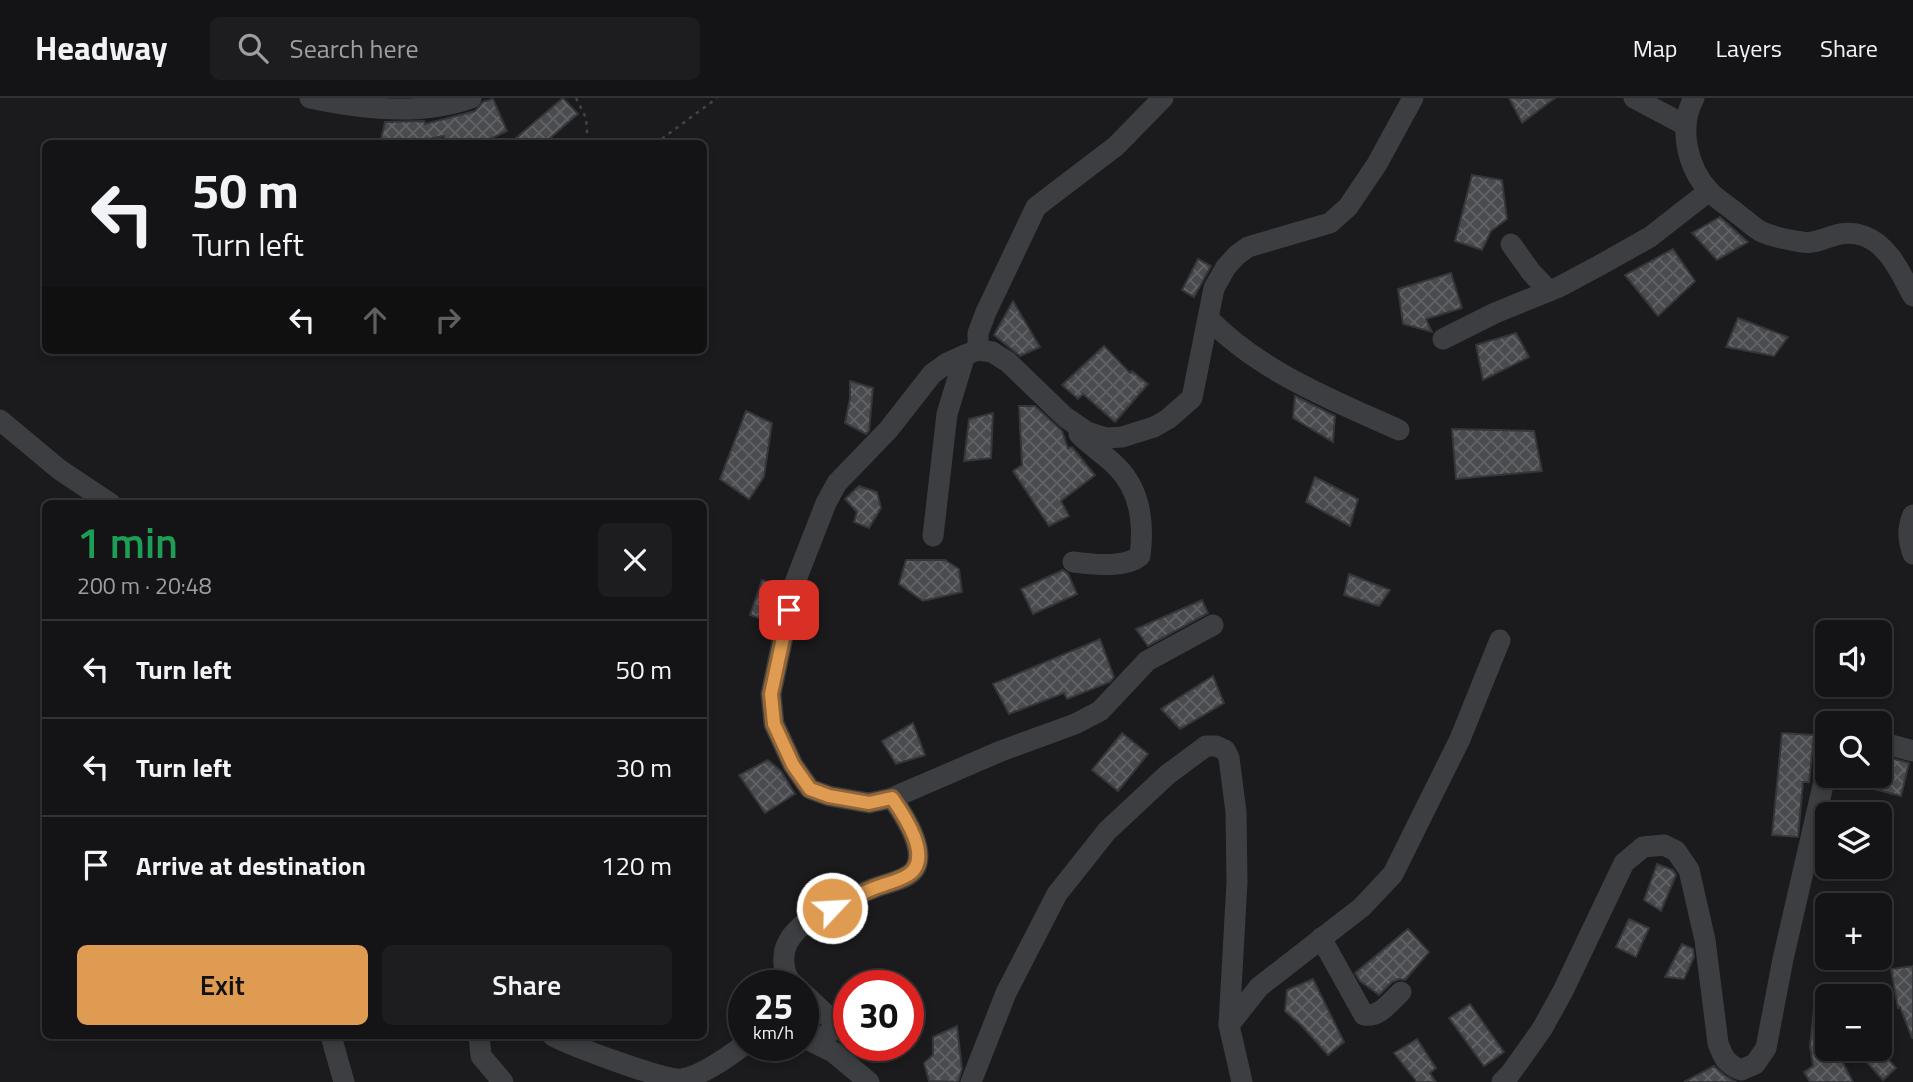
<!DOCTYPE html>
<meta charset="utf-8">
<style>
body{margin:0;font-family:"Titillium Web",sans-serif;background:#1d1d1f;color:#f1f3f6;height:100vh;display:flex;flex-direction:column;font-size:26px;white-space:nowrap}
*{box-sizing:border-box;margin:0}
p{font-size:23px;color:#9d9ea1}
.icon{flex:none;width:38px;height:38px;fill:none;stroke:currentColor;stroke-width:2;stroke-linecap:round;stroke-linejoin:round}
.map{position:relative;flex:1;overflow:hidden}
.drawer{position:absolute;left:42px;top:402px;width:665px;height:539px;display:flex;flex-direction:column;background:#141416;border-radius:10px;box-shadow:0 4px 10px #0003,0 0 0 2px #333335}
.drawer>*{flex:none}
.guide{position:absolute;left:42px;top:42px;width:665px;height:214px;border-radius:10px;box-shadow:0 4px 10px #0003,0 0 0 2px #333335;background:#141416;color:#f1f3f6;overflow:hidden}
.tools{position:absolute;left:1815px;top:522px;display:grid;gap:14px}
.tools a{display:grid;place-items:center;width:77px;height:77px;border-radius:10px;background:#141416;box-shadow:0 4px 10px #0003,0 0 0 2px #333335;font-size:35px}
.speed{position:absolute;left:728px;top:872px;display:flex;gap:14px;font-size:35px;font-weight:700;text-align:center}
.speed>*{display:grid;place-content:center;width:91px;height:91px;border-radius:50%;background:#141416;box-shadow:0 4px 10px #0003,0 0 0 2px #333335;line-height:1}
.speed small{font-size:18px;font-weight:400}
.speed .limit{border:10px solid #d22;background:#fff;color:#111}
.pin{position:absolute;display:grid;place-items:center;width:60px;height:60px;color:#fff;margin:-30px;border-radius:14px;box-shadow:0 4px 10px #0006}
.me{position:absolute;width:77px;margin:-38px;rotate:65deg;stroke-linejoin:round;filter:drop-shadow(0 0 5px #0008)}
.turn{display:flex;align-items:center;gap:24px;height:147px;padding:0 35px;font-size:32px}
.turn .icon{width:91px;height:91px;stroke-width:2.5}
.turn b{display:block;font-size:49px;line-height:60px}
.lanes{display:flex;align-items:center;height:66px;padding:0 35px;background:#0003;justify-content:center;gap:35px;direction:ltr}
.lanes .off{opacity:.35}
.round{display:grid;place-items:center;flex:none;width:74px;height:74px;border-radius:10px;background:#1d1d1f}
.head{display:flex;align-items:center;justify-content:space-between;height:119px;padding:0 35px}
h1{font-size:42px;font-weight:600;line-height:52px;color:#1e9e55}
.action{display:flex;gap:14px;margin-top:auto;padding:14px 35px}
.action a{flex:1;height:80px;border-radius:10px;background:#df9b51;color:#111;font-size:28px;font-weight:600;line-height:80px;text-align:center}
.action a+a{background:#1d1d1f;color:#f1f3f6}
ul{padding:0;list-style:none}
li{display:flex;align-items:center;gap:21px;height:98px;padding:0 35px;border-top:2px solid #333335}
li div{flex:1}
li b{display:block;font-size:26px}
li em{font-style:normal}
header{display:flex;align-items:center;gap:42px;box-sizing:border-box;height:98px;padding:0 35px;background:#141416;border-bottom:2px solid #333335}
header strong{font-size:33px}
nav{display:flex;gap:38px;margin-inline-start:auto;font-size:24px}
.search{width:490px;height:63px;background:#1d1d1f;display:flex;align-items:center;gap:18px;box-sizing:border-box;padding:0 24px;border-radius:10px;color:#9d9ea1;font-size:26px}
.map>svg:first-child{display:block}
</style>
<header>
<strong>Headway</strong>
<div class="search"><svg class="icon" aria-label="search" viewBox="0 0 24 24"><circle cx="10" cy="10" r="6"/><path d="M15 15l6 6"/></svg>Search here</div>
<nav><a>Map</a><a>Layers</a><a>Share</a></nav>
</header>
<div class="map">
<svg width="1913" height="984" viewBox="0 0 1913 984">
<defs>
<pattern id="building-cross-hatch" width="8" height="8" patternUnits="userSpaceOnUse" patternTransform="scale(1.75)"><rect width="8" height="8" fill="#4a4b4f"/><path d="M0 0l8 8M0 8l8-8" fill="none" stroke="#626366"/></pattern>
</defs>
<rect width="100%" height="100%" fill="#1b1b1d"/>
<g fill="url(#building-cross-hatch)" stroke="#353639" stroke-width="2">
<path d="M563,0L578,16L543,46H509Z"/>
<path d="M1509,0H1555L1522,25Z"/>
<path d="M493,1L507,33L479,46H448L444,38L405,46H380L385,24L424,23L425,26L475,13L483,4Z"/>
<path d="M1472,77L1502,82L1507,121L1491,133L1482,152L1455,143Z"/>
<path d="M1720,119L1748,144L1717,162L1692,135Z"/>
<path d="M1673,151L1695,183L1658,218L1625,177Z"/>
<path d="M1198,161L1211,168L1194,199L1182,192Z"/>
<path d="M1451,175L1462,210L1426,221L1432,234L1403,226L1398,191Z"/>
<path d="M1013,203L1040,249L1020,258L994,237Z"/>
<path d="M1738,220L1788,239L1774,258L1726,249Z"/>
<path d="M1516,235L1529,259L1483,282L1476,247Z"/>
<path d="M1104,248L1130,275L1132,273L1148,286L1115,324L1083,296L1078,301L1062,287Z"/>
<path d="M850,283L873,290L869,333L866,336L845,325L850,300Z"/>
<path d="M1295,298L1335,318L1333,344L1293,320Z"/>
<path d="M1019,308H1035L1062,333L1068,350L1072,349L1095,377L1061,403L1069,418L1049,428L1013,373L1022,367Z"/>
<path d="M746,313L772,325L764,379L749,401L720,381Z"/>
<path d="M993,315L991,360L964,363L969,321Z"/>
<path d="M1452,331L1534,333L1542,373L1456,381Z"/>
<path d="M1315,379L1358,401L1350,428L1306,404Z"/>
<path d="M859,388L877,394L881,410L869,430L854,424L857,414L845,401Z"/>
<path d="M906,462H945L959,471L962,494L923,503L899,486Z"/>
<path d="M1063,472L1068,476L1077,496L1033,516L1021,491Z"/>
<path d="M1349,476L1390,492L1379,508L1344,497Z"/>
<path d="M762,482L780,488L772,525L750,517Z"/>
<path d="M1202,502L1208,515L1148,548L1136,531Z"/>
<path d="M1100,541L1114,579L1110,584L1067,601L1064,595L1009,616L993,586Z"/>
<path d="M1213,578L1224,605L1180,631L1161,611Z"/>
<path d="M913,625L925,657L896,666L882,643Z"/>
<path d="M1122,635L1148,656L1118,693L1092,672Z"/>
<path d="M1782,635L1814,637L1809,684H1803L1798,739L1772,737Z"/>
<path d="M1880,657L1909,665L1901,698L1839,682V677H1880Z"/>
<path d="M768,662L781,673L795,696L765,715L739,677Z"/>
<path d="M1657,766L1673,772L1676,777L1661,813L1644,802Z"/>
<path d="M1629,821L1649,830L1636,859L1616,849Z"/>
<path d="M1408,831L1429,854L1405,882L1399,881L1392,884L1379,897L1360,883L1355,875Z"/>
<path d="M1682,846L1693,851L1694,859L1684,881L1665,879Z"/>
<path d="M1913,868V940H1912L1900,909L1898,910L1891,871Z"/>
<path d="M1313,881L1344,944L1328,957L1302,928L1285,913L1287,892Z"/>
<path d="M1827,885V919L1814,905L1816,890Z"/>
<path d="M1470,906L1504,954L1484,968L1449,920Z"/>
<path d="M1814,910L1827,935V950H1835L1853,984H1810L1804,974L1813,968L1810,948Z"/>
<path d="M957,928L962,971L958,984L929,983L924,965L933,957V939Z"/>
<path d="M1417,941L1436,970L1430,975L1436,984H1417L1394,955Z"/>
<path d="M1874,950H1878L1896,970L1883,982L1863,960Z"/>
<path d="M1714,968L1724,977L1736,984H1684Z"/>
</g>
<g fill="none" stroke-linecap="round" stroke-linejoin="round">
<g stroke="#424548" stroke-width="2.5" stroke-dasharray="3.5 5" stroke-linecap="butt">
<path d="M576,0L586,20L588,46"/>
<path d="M655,46L717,0"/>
</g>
<g stroke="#3c3e41" stroke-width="21">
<path d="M310,0C362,11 420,18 471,0"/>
<path d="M1634,0L1685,27"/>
<path d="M1694,0C1678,29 1687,70 1710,94C1718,102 1730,109 1739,117C1746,122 1753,129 1760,133C1772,139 1789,142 1802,144C1822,148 1837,128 1864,138C1889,147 1901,176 1913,198"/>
<path d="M1511,146L1531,174L1549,193"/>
<path d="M1208,220C1259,273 1332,302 1399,332"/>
<path d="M1443,241L1495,215L1559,189L1602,166L1650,139L1709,93"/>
<path d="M978,252V235L986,214L1036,109L1116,48L1163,0"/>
<path d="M0,322L60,372L111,406"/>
<path d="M1913,417C1907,431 1908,442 1913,456"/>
<path d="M933,438L947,316L965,257"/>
<path d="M1073,464C1092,466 1124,471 1140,458C1144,427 1141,393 1117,369C1106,357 1091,349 1079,336"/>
<path d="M1213,527L1147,563L1100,613L1075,626L1001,653L892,700L869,705L829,698L810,691L793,667L774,626L771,596L794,487L826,405L837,385L889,331L932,276L947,265L965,257L978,252L992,254L1008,264L1065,319L1087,334L1106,340L1122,339L1154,329L1168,321L1192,300L1214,190L1226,169L1237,157L1248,149L1330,125L1348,109L1377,66L1413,0"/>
<path d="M1880,644L1913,653"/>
<path d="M1321,840L1364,917C1379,920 1390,904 1401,894"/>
<path d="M794,887C786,880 783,869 784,858C786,823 845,802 874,790C886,785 910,782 916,769C925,748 903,716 892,700"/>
<path d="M803,895L834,924L832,933L816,944"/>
<path d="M1229,927L1259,889L1362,809L1393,776L1460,641L1500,542"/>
<path d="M331,938L344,984"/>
<path d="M479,938L481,958L503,984"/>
<path d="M553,938C572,948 664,983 682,981C702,978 728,959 744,947"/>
<path d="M803,939L833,954L869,984"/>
<path d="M971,984L1006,895L1057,796L1107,733L1167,677L1206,648H1216L1225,652L1229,660L1236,714L1237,784L1229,927L1242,984"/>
<path d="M1502,984L1510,976L1542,931L1563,893L1624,765L1643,749L1664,747L1676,753L1689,772L1705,842L1718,945C1723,959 1726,966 1741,972L1755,966L1766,950L1783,861L1827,670"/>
</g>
</g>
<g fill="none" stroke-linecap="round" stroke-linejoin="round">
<g stroke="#916535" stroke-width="18">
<path id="route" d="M789,512L771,596L774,626L793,667L810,691L829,698L869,705L892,700C904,717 934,761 908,777C897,784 883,786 872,791C858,797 845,803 832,810"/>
</g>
<use href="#route" stroke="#df9b51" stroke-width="12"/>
</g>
</svg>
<div class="tools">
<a><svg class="icon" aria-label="sound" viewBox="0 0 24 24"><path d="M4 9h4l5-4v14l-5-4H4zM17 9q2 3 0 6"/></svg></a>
<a><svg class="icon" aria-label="search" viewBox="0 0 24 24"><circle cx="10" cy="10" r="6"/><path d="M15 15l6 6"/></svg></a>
<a><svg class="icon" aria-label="layers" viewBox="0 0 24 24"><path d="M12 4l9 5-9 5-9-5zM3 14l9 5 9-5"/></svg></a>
<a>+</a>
<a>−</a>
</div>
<div class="speed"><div>25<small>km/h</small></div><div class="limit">30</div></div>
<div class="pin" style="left:789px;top:512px;background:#d93025"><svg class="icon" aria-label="arrive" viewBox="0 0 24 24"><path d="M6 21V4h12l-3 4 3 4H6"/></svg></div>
<svg class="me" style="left:832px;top:810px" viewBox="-20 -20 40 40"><circle r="17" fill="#df9b51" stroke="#fff" stroke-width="3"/><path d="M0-11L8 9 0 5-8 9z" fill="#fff"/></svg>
<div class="guide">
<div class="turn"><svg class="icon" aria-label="left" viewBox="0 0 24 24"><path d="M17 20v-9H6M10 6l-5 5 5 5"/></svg><div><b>50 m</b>Turn left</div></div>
<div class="lanes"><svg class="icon" aria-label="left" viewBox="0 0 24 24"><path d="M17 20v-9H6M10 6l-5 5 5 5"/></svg><svg class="icon off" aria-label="ahead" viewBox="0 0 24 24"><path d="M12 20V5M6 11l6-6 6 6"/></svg><svg class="icon off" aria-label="right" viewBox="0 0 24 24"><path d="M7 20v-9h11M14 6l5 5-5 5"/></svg></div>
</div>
<section class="drawer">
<div class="head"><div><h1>1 min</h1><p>200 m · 20:48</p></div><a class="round"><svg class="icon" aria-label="close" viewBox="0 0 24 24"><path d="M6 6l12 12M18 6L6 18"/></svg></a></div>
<ul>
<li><svg class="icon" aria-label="left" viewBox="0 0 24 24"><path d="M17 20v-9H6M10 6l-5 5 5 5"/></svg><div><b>Turn left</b></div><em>50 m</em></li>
<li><svg class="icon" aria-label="left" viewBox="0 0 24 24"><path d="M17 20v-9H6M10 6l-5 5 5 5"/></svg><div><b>Turn left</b></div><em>30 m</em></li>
<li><svg class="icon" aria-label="arrive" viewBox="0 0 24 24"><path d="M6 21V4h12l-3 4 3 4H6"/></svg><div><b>Arrive at destination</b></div><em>120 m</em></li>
</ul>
<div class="action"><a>Exit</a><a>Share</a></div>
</section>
</div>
